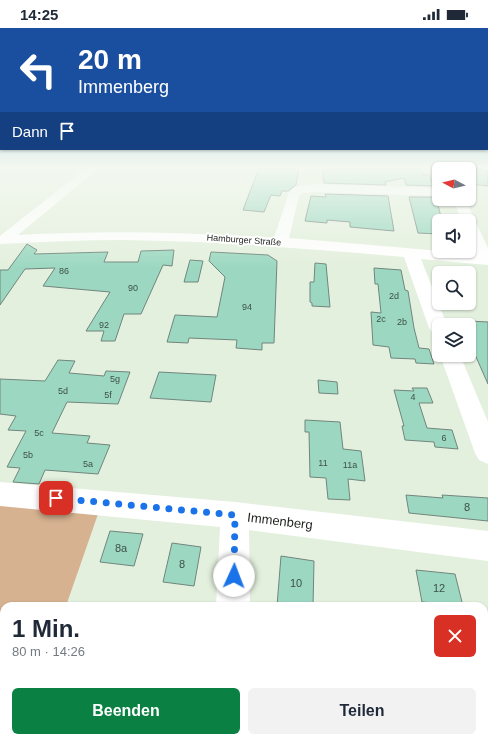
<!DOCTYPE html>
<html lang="de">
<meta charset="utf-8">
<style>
body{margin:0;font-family:Arial,sans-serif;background:#f2f2f3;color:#1f2937;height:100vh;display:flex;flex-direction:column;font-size:15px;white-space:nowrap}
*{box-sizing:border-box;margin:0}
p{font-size:13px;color:#747a83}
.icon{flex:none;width:22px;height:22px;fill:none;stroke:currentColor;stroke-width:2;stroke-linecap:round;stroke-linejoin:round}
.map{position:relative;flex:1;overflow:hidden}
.details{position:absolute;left:0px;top:574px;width:488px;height:140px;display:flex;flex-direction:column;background:#fff;border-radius:12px 12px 0 0;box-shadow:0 1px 3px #0004}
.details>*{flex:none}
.guide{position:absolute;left:0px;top:0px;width:488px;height:122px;box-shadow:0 1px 3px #0004;background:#1a4fa0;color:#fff;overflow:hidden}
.needle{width:26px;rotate:277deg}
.tools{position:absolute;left:432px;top:134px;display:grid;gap:8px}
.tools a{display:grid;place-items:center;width:44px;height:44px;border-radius:6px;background:#fff;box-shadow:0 1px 3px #0004;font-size:20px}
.pin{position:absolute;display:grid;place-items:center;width:34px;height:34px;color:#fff;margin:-17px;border-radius:8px;box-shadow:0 2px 6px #0006}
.me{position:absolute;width:44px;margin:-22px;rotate:2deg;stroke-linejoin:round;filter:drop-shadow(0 0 3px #0008)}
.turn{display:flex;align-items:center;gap:14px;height:84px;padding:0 12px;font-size:18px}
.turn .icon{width:52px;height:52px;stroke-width:2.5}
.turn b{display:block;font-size:28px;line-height:34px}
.then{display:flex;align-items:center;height:38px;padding:0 12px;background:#0003;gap:8px;font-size:15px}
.round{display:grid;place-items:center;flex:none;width:42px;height:42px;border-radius:6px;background:#f2f2f3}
.headline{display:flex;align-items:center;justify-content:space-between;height:68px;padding:0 12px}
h1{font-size:24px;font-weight:600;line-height:30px}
.action{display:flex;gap:8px;margin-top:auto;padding:8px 12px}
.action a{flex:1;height:46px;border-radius:6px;background:#0b8043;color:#fff;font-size:16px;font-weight:600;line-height:46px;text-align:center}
.action a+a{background:#f2f2f3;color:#1f2937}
.status{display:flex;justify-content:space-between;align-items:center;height:28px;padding:0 20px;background:#fff;direction:ltr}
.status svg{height:11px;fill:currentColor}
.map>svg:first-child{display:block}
</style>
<div class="status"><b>14:25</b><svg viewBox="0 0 49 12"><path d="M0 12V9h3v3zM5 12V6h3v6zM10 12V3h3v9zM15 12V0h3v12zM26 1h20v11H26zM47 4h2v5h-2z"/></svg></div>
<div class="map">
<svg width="488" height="714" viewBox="0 0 488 714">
<rect width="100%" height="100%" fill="#e4f0de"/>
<path fill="#d6b290" d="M0,477L98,486L66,578H4V642L0,641Z"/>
<g fill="#9cd8c1" stroke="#71857d">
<path d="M259,140H299L296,157L288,163H282L280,168L271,167L264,184L243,182Z"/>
<path d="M322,140H421L423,147H430L433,158L406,157L404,150L385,154L386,157L324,155Z"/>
<path d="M469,140H482L483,143H488V158L469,156Z"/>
<path d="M325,166L388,168L394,203L350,199V194L327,192V195L305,193L311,168L326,169Z"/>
<path d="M409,169H436L442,193H439V206L418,205Z"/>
<path d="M27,216L37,222L34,226L108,224L104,234H138L141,223L174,222L172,238L163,237L141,286H124L115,313H101L104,303H86L110,264L43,258L55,240L25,241L0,277V242H8Z"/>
<path d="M211,224L268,227L277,233L274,315H262V322L236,320L237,312L189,310L188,315L167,314L175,287L217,289L225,249L209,233Z"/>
<path d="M190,232L203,233L198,254H184Z"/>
<path d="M315,235L326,236L330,279L312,278V275L310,274V254H314Z"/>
<path d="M374,240L401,242L405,262L408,263L414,300L419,320L429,321L434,336L416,335L415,331L391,330L389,319L373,317L371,284L381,285L378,256H375Z"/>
<path d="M469,293L488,294V356L469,313Z"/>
<path d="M58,332L75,333L69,345L104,348L106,343L130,344L118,376L67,374L52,405L90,408L87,415L110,417L98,446L45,442L39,456L13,454L20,440L7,439L26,403L8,402L16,388L0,386V351L45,353Z"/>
<path d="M159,344L216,347L211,374L150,370Z"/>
<path d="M318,352L337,354L338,366L319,365Z"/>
<path d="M412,360H427L433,375H419L427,400L452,402L458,421L435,419L434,414L405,412L402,398H404L394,362L414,363Z"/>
<path d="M305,392L340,394L343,421L361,423L365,453L348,451L350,472L328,471L326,450L310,449L309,404H305Z"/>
<path d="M406,467L443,470L442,467L488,470V493L409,485Z"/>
<path d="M110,503L143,506L134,538L100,534Z"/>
<path d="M172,515L201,519L194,558L163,554Z"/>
<path d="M281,528L314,533L313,578H277Z"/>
<path d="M416,542L455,546L463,578L422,574Z"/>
</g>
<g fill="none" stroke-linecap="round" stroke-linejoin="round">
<g fill="#fff" fill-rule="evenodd">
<path d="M86,140H99L18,207C104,202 189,204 274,210L289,164L295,159L314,156L439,160V168L314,164L303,165L299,168L289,210L476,226L469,210V193H462L453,171H465L488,220V237L421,231L447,297H439V306L432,304L429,300L404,229C311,221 218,213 124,212C83,212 41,214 0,216V208Z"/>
<path d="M440,327H460L488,394V436L479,432L475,425Z"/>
<path d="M0,454L235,474L488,503V533L249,502L250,578H216L220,499L0,478Z"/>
<rect x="204" y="710" width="40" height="4"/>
</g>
</g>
<linearGradient id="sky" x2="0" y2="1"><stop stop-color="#7cb8da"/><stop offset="0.58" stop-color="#f3f8f0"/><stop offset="1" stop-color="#f3f8f0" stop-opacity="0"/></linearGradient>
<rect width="488" height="240" fill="url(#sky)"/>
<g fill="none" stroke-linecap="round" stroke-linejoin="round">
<path stroke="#1a73e8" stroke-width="7" stroke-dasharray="0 12.6" d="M56,470L235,487L234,548"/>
</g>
<g text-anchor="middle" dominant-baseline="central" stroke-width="4" stroke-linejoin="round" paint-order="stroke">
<g font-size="9" fill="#1f231d" stroke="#fff">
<text transform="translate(244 212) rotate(4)">Hamburger Straße</text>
</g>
<g font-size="9" fill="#3e5046">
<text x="64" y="243">86</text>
<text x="133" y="260">90</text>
<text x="394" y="268">2d</text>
<text x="247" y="279">94</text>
<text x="381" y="291">2c</text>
<text x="402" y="294">2b</text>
<text x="104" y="297">92</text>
<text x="115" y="351">5g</text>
<text x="63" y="363">5d</text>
<text x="108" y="367">5f</text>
<text x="413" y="369">4</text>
<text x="39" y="405">5c</text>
<text x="444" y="410">6</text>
<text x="28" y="427">5b</text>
<text x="323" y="435">11</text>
<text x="88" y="436">5a</text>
<text x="350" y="437">11a</text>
</g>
<g font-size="11" fill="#3e5046">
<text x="467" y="479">8</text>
<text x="121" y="520">8a</text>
<text x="182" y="536">8</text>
<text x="296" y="555">10</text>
<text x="439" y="560">12</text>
</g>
<g font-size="13" fill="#1f231d" stroke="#fff">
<text transform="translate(280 493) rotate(7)">Immenberg</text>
</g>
</g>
</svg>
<div class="tools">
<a><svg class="needle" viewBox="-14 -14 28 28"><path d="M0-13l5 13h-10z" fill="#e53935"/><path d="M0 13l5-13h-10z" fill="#747a83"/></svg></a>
<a><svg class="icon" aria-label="sound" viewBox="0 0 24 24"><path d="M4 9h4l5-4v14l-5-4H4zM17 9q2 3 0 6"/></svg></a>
<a><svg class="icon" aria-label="search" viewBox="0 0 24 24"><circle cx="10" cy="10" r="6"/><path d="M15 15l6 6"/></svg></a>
<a><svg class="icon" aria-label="layers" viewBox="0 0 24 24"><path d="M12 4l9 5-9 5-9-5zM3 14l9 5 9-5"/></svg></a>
</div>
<div class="pin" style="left:56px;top:470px;background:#d93025"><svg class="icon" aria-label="arrive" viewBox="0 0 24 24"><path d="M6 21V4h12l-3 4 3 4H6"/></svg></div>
<svg class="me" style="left:234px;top:548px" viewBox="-20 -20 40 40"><circle r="19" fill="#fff"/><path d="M0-13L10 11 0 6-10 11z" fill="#1a73e8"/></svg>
<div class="guide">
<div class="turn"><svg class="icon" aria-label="left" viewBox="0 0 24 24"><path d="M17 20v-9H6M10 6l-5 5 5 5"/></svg><div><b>20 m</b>Immenberg</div></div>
<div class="then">Dann<svg class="icon" aria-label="arrive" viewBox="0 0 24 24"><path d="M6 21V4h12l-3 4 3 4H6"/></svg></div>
</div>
<section class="details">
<div class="headline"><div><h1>1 Min.</h1><p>80 m · 14:26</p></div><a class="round" style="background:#d93025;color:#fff"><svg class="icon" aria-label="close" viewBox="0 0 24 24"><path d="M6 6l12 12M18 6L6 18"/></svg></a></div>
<div class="action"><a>Beenden</a><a>Teilen</a></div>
</section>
</div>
